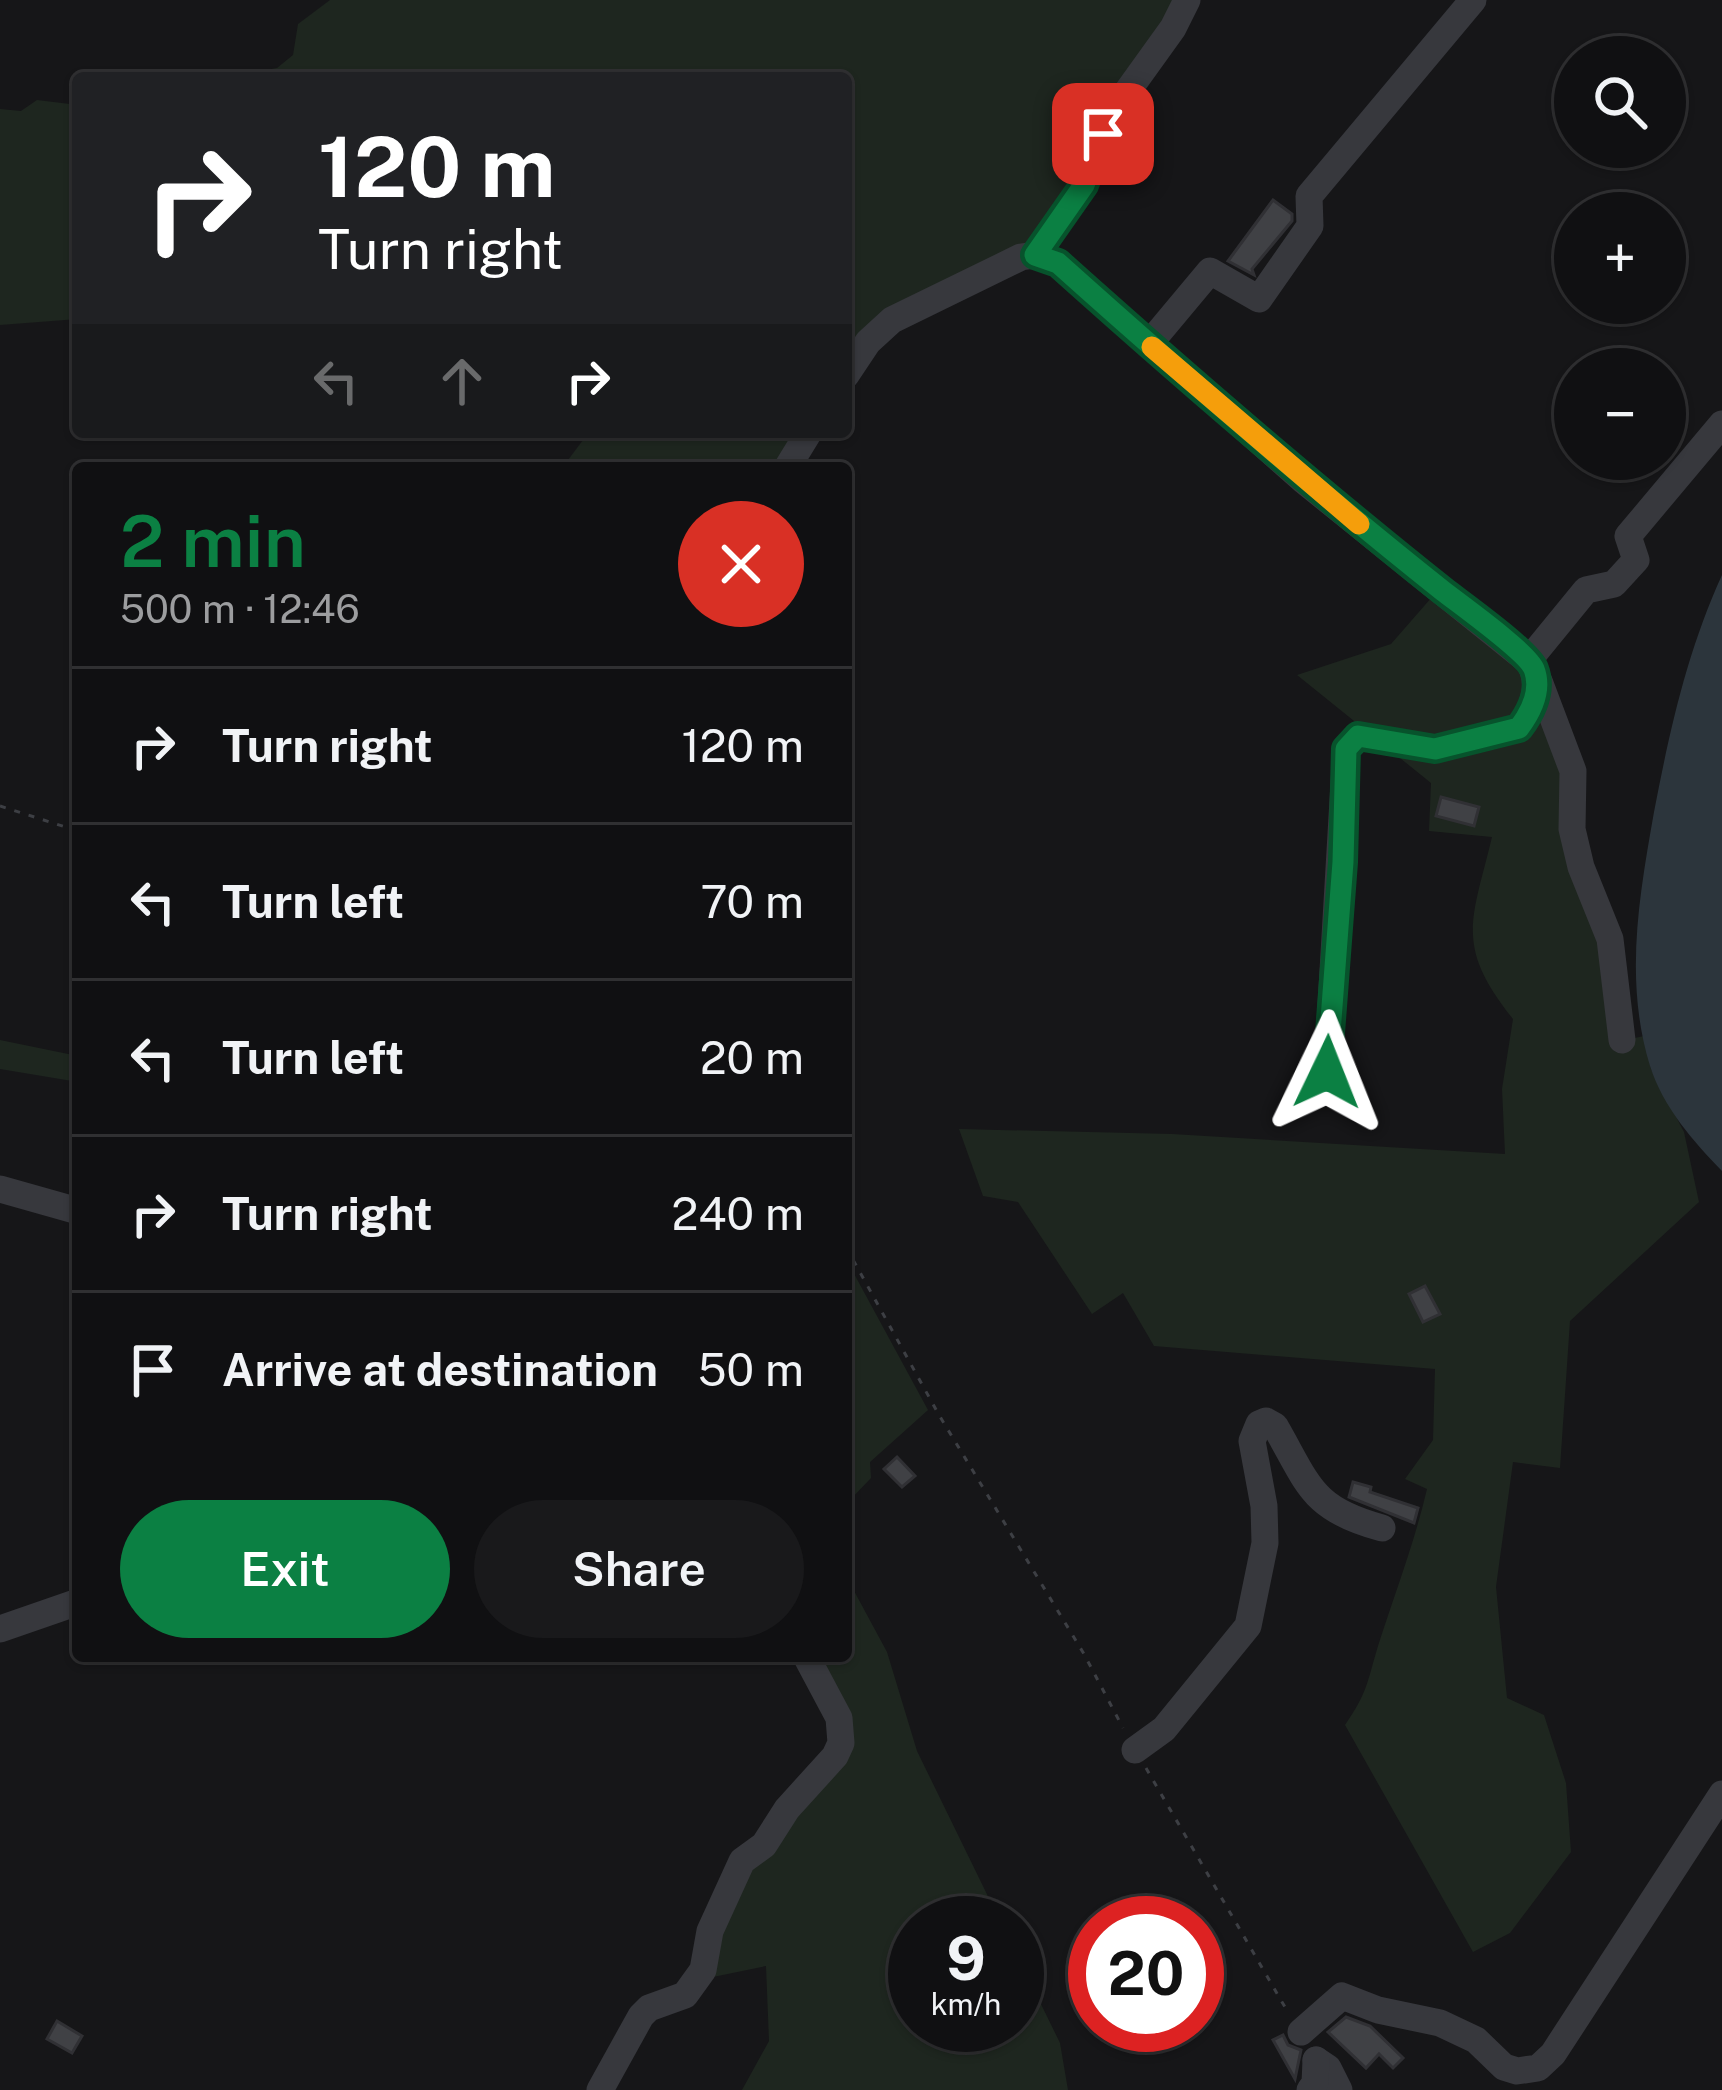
<!DOCTYPE html>
<meta charset="utf-8">
<style>
body{margin:0;font-family:"Public Sans",sans-serif;background:#19191b;color:#f1f3f6;height:100vh;display:flex;flex-direction:column;font-size:45px;white-space:nowrap}
*{box-sizing:border-box;margin:0}
p{font-size:39px;color:#9c9d9f}
.icon{flex:none;width:66px;height:66px;fill:none;stroke:currentColor;stroke-width:2;stroke-linecap:round;stroke-linejoin:round}
.map{position:relative;flex:1;overflow:hidden}
.panel{position:absolute;left:72px;top:462px;width:780px;height:1200px;display:flex;flex-direction:column;background:#101012;border-radius:12px;box-shadow:0 3px 9px #0004,0 0 0 3px #303032}
.panel>*{flex:none}
.top-card{position:absolute;left:72px;top:72px;width:780px;height:366px;border-radius:12px;box-shadow:0 3px 9px #0004,0 0 0 3px #303032;background:#202124;color:#fff;overflow:hidden}
.tools{position:absolute;left:1554px;top:36px;display:grid;gap:24px}
.tools a{display:grid;place-items:center;width:132px;height:132px;border-radius:50%;background:#101012;box-shadow:0 3px 9px #0004,0 0 0 3px #303032;font-size:60px}
.speed{position:absolute;left:888px;top:1896px;display:flex;gap:24px;font-size:60px;font-weight:700;text-align:center}
.speed>*{display:grid;place-content:center;width:156px;height:156px;border-radius:50%;background:#101012;box-shadow:0 3px 9px #0004,0 0 0 3px #303032;line-height:1}
.speed small{font-size:30px;font-weight:400}
.speed .limit{border:18px solid #d22;background:#fff;color:#111}
.pin{position:absolute;display:grid;place-items:center;width:102px;height:102px;color:#fff;margin:-51px;border-radius:24px;box-shadow:0 6px 18px #0006}
.me{position:absolute;width:132px;margin:-66px;rotate:2deg;stroke-linejoin:round;filter:drop-shadow(0 0 9px #0008)}
.turn{display:flex;align-items:center;gap:42px;height:252px;padding:0 48px;font-size:54px}
.turn .icon{width:156px;height:156px;stroke-width:2.5}
.turn b{display:block;font-size:84px;line-height:102px}
.lanes{display:flex;align-items:center;height:114px;padding:0 48px;background:#0003;justify-content:center;gap:60px;direction:ltr}
.lanes .off{opacity:.35}
.round{display:grid;place-items:center;flex:none;width:126px;height:126px;border-radius:63px;background:#19191b}
.headline{display:flex;align-items:center;justify-content:space-between;height:204px;padding:0 48px}
h1{font-size:72px;font-weight:600;line-height:90px;color:#0b8043}
.primary-button{display:flex;gap:24px;margin-top:auto;padding:24px 48px}
.primary-button a{flex:1;height:138px;border-radius:72px;background:#0b8043;color:#fff;font-size:48px;font-weight:600;line-height:138px;text-align:center}
.primary-button a+a{background:#19191b;color:#f1f3f6}
ul{padding:0;list-style:none}
li{display:flex;align-items:center;gap:36px;height:156px;padding:0 48px;border-top:3px solid #303032}
li div{flex:1}
li b{display:block;font-size:45px}
li em{font-style:normal}
.map>svg:first-child{display:block}
</style>
<div class="map">
<svg width="1722" height="2090" viewBox="0 0 1722 2090">
<rect width="100%" height="100%" fill="#161618"/>
<g fill="#1e261f">
<path d="M330,0H1179L1048,229L846,364V78H222L277,68L293,55L298,24Z"/>
<path d="M37,100L78,105V319L0,325V109L21,111Z"/>
<path d="M589,432H802L779,468H562Z"/>
<path d="M1432,597L1538,665L1630,1039L1644,1036L1651,1069L1684,1132L1699,1202L1570,1321L1560,1468L1513,1462L1496,1587L1507,1698L1544,1715L1566,1783L1571,1852L1510,1933L1473,1952L1345,1725C1368,1692 1367,1682 1378,1646C1395,1593 1414,1544 1427,1489L1405,1479L1433,1440L1435,1369L1154,1346L1123,1293L1092,1314L1018,1202L983,1196L959,1129L1172,1134L1505,1154L1502,1089L1513,1019C1454,945 1472,921 1492,837L1429,831L1431,783L1297,675L1391,644Z"/>
<path d="M0,1040L78,1056V1082L0,1069Z"/>
<path d="M846,1259L928,1410L870,1462L871,1478L846,1504Z"/>
<path d="M846,1576L887,1652L917,1751L1001,1923H915V2025H1017V1955L1060,2043L1068,2090H742L769,2041L766,1966L713,1977L721,1927L744,1868L838,1760L811,1656H846Z"/>
</g>
<path fill="#2c353c" d="M1722,575V1171C1693,1141 1663,1107 1650,1066C1624,981 1639,897 1654,812C1670,729 1687,652 1722,575Z"/>
<g fill="#404145" stroke="#303034" stroke-width="3">
<path d="M1273,200L1292,214V221L1252,269L1254,275L1228,261Z"/>
<path d="M1441,797L1479,807L1474,826L1436,816Z"/>
<path d="M1425,1286L1440,1314L1423,1322L1409,1294Z"/>
<path d="M897,1457L915,1476L902,1487L884,1469Z"/>
<path d="M1353,1482L1371,1487L1370,1492L1418,1508L1414,1523L1349,1497Z"/>
<path d="M1346,2017L1370,2026L1403,2058L1393,2068L1379,2054L1366,2068L1328,2032Z"/>
<path d="M57,2021L82,2036L72,2053L47,2039Z"/>
<path d="M1283,2035L1288,2045L1301,2050L1295,2079L1273,2040Z"/>
</g>
<g fill="none" stroke-linecap="round" stroke-linejoin="round">
<g stroke="#3d3f44" stroke-width="3" stroke-dasharray="6 9" stroke-linecap="butt">
<path d="M0,806L78,831"/>
<path d="M846,1247L939,1415L1084,1654L1123,1728"/>
<path d="M1146,1768L1289,2014"/>
</g>
<g stroke="#37383d" stroke-width="27">
<path d="M1035,255L1058,263L1303,480L1528,661C1543,683 1533,708 1519,728L1435,749L1358,736L1346,749L1327,1073"/>
<path d="M1149,344L1210,271L1259,299L1310,226L1309,196L1473,0"/>
<path d="M846,375L868,342L892,320L1021,257L1035,255L1084,185L1103,134L1122,99L1173,28L1187,0"/>
<path d="M787,468L809,432"/>
<path d="M1528,661L1586,590L1614,584L1636,560L1628,536L1722,424"/>
<path d="M1539,681L1573,771L1572,829L1581,867L1610,939L1622,1040"/>
<path d="M0,1189L78,1211"/>
<path d="M0,1629L78,1602"/>
<path d="M1135,1750L1164,1729L1248,1626L1265,1543L1264,1506L1252,1441L1259,1424L1266,1421L1275,1426C1309,1485 1311,1509 1382,1528"/>
<path d="M1301,2032L1342,1996L1378,2010L1440,2023L1476,2040L1504,2067L1517,2071L1538,2068L1553,2054L1722,1794"/>
<path d="M1316,2060L1328,2068L1339,2090"/>
<path d="M600,2090L641,2016L649,2008L685,1995L703,1970L710,1931L742,1861L764,1845L787,1809L835,1756L841,1743L839,1718L806,1656"/>
<path d="M1310,2090L1315,2083L1316,2060"/>
</g>
</g>
<g fill="none" stroke-linecap="round" stroke-linejoin="round">
<g stroke="#07532c" stroke-width="30">
<path id="route" d="M1103,134L1084,185L1035,255L1058,263C1184,376 1311,486 1443,591C1461,605 1527,652 1534,669C1542,690 1531,712 1519,728L1435,749L1358,736L1346,749L1343,862L1327,1072"/>
</g>
<use href="#route" stroke="#0b8043" stroke-width="21"/>
<path stroke="#f59e0b" stroke-width="21" d="M1152,347L1359,524"/>
</g>
</svg>
<div class="tools">
<a><svg class="icon" aria-label="search" viewBox="0 0 24 24"><circle cx="10" cy="10" r="6"/><path d="M15 15l6 6"/></svg></a>
<a>+</a>
<a>−</a>
</div>
<div class="speed"><div>9<small>km/h</small></div><div class="limit">20</div></div>
<div class="pin" style="left:1103px;top:134px;background:#d93025"><svg class="icon" aria-label="arrive" viewBox="0 0 24 24"><path d="M6 21V4h12l-3 4 3 4H6"/></svg></div>
<svg class="me" style="left:1327px;top:1072px" viewBox="-20 -20 40 40"><path d="M0-17L14 15 0 8-14 15z" fill="#0b8043" stroke="#fff" stroke-width="4"/></svg>
<div class="top-card">
<div class="turn"><svg class="icon" aria-label="right" viewBox="0 0 24 24"><path d="M7 20v-9h11M14 6l5 5-5 5"/></svg><div><b>120 m</b>Turn right</div></div>
<div class="lanes"><svg class="icon off" aria-label="left" viewBox="0 0 24 24"><path d="M17 20v-9H6M10 6l-5 5 5 5"/></svg><svg class="icon off" aria-label="ahead" viewBox="0 0 24 24"><path d="M12 20V5M6 11l6-6 6 6"/></svg><svg class="icon" aria-label="right" viewBox="0 0 24 24"><path d="M7 20v-9h11M14 6l5 5-5 5"/></svg></div>
</div>
<section class="panel">
<div class="headline"><div><h1>2 min</h1><p>500 m · 12:46</p></div><a class="round" style="background:#d93025;color:#fff"><svg class="icon" aria-label="close" viewBox="0 0 24 24"><path d="M6 6l12 12M18 6L6 18"/></svg></a></div>
<ul>
<li><svg class="icon" aria-label="right" viewBox="0 0 24 24"><path d="M7 20v-9h11M14 6l5 5-5 5"/></svg><div><b>Turn right</b></div><em>120 m</em></li>
<li><svg class="icon" aria-label="left" viewBox="0 0 24 24"><path d="M17 20v-9H6M10 6l-5 5 5 5"/></svg><div><b>Turn left</b></div><em>70 m</em></li>
<li><svg class="icon" aria-label="left" viewBox="0 0 24 24"><path d="M17 20v-9H6M10 6l-5 5 5 5"/></svg><div><b>Turn left</b></div><em>20 m</em></li>
<li><svg class="icon" aria-label="right" viewBox="0 0 24 24"><path d="M7 20v-9h11M14 6l5 5-5 5"/></svg><div><b>Turn right</b></div><em>240 m</em></li>
<li><svg class="icon" aria-label="arrive" viewBox="0 0 24 24"><path d="M6 21V4h12l-3 4 3 4H6"/></svg><div><b>Arrive at destination</b></div><em>50 m</em></li>
</ul>
<div class="primary-button"><a>Exit</a><a>Share</a></div>
</section>
</div>
